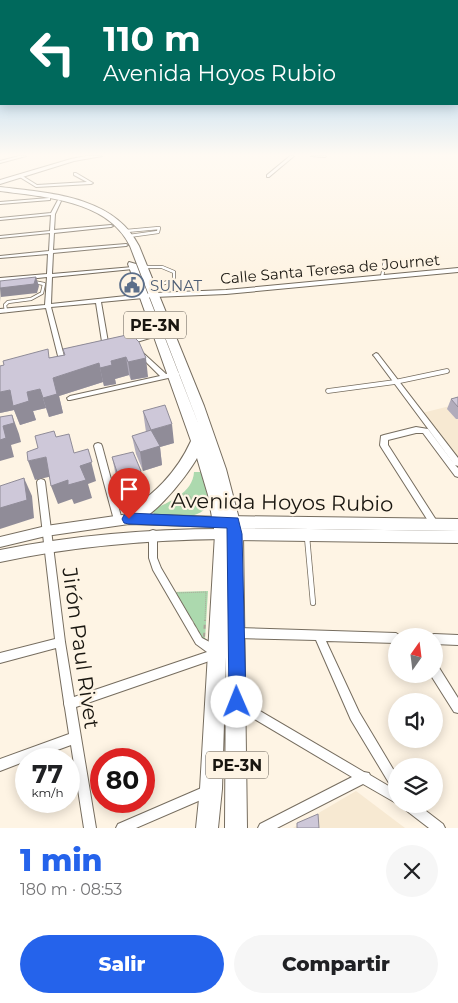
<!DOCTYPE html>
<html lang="es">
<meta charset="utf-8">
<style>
body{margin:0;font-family:Montserrat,sans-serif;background:#f6f6f6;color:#202124;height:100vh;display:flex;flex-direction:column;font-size:19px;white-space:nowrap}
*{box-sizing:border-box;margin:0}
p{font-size:16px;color:#757577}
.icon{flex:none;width:28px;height:28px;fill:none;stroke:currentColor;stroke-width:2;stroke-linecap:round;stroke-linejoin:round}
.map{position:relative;height:828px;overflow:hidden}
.panel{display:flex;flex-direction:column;background:#fff;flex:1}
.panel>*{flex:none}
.banner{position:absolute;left:0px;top:0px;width:459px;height:105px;box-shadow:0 2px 12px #0003;background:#00695c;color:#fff;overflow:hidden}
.needle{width:32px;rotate:14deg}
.controls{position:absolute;left:388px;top:628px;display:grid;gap:10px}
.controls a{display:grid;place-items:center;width:55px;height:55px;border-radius:50%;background:#fff;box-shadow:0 2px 12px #0003;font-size:25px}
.speed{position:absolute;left:15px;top:748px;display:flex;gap:10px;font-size:25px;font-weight:700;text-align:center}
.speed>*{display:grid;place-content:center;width:65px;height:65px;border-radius:50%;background:#fff;box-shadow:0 2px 12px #0003;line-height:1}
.speed small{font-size:12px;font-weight:400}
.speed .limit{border:8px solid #d22;background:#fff;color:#111}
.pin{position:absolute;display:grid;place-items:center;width:42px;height:42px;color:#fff;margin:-51px -21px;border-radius:50% 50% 50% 0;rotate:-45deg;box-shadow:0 0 5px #0007}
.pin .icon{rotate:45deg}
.me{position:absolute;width:55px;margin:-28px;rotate:359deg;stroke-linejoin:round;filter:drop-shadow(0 0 4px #0008)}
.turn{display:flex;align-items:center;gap:18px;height:105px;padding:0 20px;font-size:22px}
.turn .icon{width:65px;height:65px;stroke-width:2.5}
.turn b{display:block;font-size:35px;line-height:42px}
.round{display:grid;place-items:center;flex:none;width:52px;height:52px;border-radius:26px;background:#f6f6f6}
.head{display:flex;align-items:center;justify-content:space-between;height:85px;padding:0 20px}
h1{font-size:30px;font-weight:800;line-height:38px;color:#2563eb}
.cta{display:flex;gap:10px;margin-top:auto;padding:10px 20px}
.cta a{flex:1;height:58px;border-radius:30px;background:#2563eb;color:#fff;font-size:20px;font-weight:800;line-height:58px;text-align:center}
.cta a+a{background:#f6f6f6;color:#202124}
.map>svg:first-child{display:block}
</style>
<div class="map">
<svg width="458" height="828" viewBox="0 0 458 828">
<rect width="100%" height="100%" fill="#fef4e4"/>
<g fill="#f7e9d2">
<path d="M458,404V467L418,414Z"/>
<path d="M356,791L405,828H293Z"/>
</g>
<g fill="#acd9ae">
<path d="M194,472H202L209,503C200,522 173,516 155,516L152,510C169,502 193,493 194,472Z"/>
<path d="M208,591L205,639L200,640L173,592Z"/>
</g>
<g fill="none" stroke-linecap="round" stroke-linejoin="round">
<g stroke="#766d5f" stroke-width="4">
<g id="lane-far2">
<path d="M126,231L159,228L158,232L129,236"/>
<path d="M144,267H162L174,272V280L164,294"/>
<path d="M382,277L385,260"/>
<path d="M152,287L174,280"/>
<path d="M6,311L5,305L8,302L31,299L42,293L44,284L34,282"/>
</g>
</g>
<g stroke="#766d5f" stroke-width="5.5">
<path id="lane-far1" d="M328,391L395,382L447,371"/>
</g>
<g stroke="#766d5f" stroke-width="6">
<path id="lane" d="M307,537L313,603"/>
</g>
<g stroke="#766d5f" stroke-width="2">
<g id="street">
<path d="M19,156H26L0,163V161Z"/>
<path d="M290,156H294L269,177H267V175Z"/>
<path d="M311,156H326L325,157Z"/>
<path d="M74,173H76L93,183L91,184L36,187L18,176L21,175L37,185L87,182L74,175Z"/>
<path d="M49,198H50V200L0,204V202Z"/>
<path d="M58,200L61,201L55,214L54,230L111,225L113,226L111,227L54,233L53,250L126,244L128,245L126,246L53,253L52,274L133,267L135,268L133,269L52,277L51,304L154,293L226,290L458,268V272L226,294L154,297L101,302L109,348L106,350L103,348L96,303L51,307L65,360L62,362L59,360L46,308L0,313V309L45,305L47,277L0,282V278L47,274L48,254L0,258V256L49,251L50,233L0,238V236L50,231L51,215L0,220V218L51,213Z"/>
<path d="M158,332L160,333V335L130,344L127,342L128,341Z"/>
<path d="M140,351L142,352L166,374L177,372L180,374L177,376L70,400H68L67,398L70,396L160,376L137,353L138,352Z"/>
<path d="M376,353L378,354L458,458V466L455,465L458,468V477L455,476L423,433H416L388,440V445L438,523L439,525L438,527L435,528L432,527L381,447L380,445L381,436L384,435L416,427L428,429L455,465L374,356L373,355Z"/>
<path d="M98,443L101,444L102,446L122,520L121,522L118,523L115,522L114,520L94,446L95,444Z"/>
<path d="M41,479L44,480L45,482L65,642L74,697L207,652L196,644L153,570L149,558V534L150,531L153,530L156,531L157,534V558L161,568L202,638L219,647L220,654L219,658L215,659L76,707L96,828H84L71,745L33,759H26V761L0,771V759L69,734L65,708L64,704V702L56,648L0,663V653L55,639L37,482L38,480Z"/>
<path d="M237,628L396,633L399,635L400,636H396V643L326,641L359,712L396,774V790L393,789L396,790V803L363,784L277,828H258L260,824L352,777L234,707L233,703L234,699L238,698L364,772L369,773L370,775L392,788L351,720L316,640L237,638L234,636L232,633L234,630Z"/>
<path d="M434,634L458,635V645L434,644V636H430Z"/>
<path d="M434,665L438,666L458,698V713L454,712L430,674H434Z"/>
<path d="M206,786L210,788L212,792L210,796L136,828H116L118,824Z"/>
<path d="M401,804H417L443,824L445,828H429L403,808Z"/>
</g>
</g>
<g stroke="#766d5f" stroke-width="2">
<g id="secondary">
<path d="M86,156H102L74,161L0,184V180L71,159Z"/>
<path d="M129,514L221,517L225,518L227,522L225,526L221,527L129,524L46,536L0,547V537L46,526Z"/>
<path d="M223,529L227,530L229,534L227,538L223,539C148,540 74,546 0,562V550C74,535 148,529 223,529Z"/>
</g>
</g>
<g stroke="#766d5f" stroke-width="2">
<g id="primary">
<path d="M225,516L458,519V531L225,528L220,526L218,522L220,518Z"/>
<path d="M228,528L458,531V543L228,540L223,538L221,534L223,530Z"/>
</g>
</g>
<g stroke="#766d5f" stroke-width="2">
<path id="highway" d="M0,187C49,193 114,196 139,246L204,406L226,469L243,534L247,828H225L226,657L222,789L218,828H196L200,789L215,534L208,495L197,458C187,476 145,531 124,523L122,519L124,515C154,494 176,474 191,441L128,264L129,262L136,264L200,428L130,246C108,200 44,197 0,191Z"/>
</g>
<g stroke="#aba397" stroke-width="1" stroke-dasharray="1 1" stroke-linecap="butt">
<circle cx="185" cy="501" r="7"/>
<path d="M191,621L175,593L206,592L205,621"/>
</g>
<path stroke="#aba397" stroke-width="2" stroke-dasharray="4 4" stroke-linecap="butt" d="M191,620L201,638L204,637L205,620"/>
<use href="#lane-far2" stroke="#fff" stroke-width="2.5"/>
<use href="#lane-far1" stroke="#fff" stroke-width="4"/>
<use href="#lane" stroke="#fff" stroke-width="4.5"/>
<use href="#street" fill="#fff" fill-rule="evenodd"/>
<use href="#secondary" fill="#fff" fill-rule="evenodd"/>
<use href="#primary" fill="#fff" fill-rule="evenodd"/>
<use href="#highway" fill="#fff" fill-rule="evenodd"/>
</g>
<g fill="#b1acbb">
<path d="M131,334L148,377L131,380L129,375L115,379L116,384L104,386L103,382L59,396L63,413L49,417L46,408L33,411L36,420L20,425L14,410L0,413V366L64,355L63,349Z"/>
<path d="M458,397V419H456L447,409L451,399Z"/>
<path d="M143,411L174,443L160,447L162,465L143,471L136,454L132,436L146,432Z"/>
<path d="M112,457L141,471L144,489L123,497L116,476Z"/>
</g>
<g fill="#908c98">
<path d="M36,277L39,286L37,293L1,297V302L0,288Z"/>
<path d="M126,357L129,375L115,379L116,384L104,386L100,368L111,361Z"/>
<path d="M146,358L148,377L131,380L128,362Z"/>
<path d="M99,363L103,382L59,396L63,413L49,417L43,398L53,378Z"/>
<path d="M40,389L46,408L33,411L36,420L20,425L14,410L0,413V392L10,390L27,392Z"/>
<path d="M12,415L19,434L21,442L11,445L14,457L0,461V440L3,426Z"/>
<path d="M172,424L174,443L160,447L162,465L143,471L140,452L151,430Z"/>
<path d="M88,449L96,481L88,484L92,498L74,504L72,499L58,504L51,486Z"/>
<path d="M46,457L53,476L35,480L28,461Z"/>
<path d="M141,471L144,489L123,497L119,478Z"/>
<path d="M24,478L32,496L34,518L0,529V508Z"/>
</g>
<g fill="#cec8d9" stroke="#908c98">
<path d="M36,277L34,284L0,288V281Z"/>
<path d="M131,334L139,342L146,358L128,362L126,357L111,361L112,365L100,368L99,363L53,378L57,394L43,398L40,389L27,392L29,401L13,406L10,390L0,392V366L4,365L3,361L48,349L49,358L65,355L63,349Z"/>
<path d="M458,397V407L451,399Z"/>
<path d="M165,405L172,424L151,430L143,411Z"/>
<path d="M12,415L14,423L3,426L6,438L0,440V417Z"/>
<path d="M151,430L160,446L140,452L132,436Z"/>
<path d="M54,431L56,437L69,434L74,453L88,449L92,462L80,466L86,480L68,485V480L51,486L46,457L28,461L27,452L38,448L35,436Z"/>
<path d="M133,452L141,471L119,478L112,457Z"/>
<path d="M24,478L27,500L0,508V486Z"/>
<path d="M318,814L319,828H297V823Z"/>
</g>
<linearGradient id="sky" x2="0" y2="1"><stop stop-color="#84c1f0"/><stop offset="0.57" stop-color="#fffaf3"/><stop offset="1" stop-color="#fffaf3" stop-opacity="0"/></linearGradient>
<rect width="458" height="272" fill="url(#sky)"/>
<path fill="#2563eb" stroke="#184099" d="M129,513L238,518L242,534L246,702L244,709L237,711L231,709L229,702L227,528L129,524L124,523L122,519L124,515Z"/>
<defs>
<g id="civic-ring" transform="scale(1.25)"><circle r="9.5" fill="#fef4e4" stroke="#5c6f8a" stroke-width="1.5"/><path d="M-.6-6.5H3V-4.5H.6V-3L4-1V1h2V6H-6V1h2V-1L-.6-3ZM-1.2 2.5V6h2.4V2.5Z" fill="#5c6f8a"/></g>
</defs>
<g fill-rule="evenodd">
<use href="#civic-ring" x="132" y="285"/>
</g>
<g text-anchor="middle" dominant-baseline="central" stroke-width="4.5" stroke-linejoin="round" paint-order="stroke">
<g font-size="15" fill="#191610" stroke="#fef4e4">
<text transform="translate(330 269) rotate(-5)">Calle Santa Teresa de Journet</text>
</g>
<g font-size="15" fill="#4e5e75" stroke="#fef4e4" text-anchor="start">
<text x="150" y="285">SUNAT</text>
</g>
<g fill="#fef4e4" stroke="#5e5950" stroke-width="1">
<rect x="124" y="311.5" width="62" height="27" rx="4"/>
<rect x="206" y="751.5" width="62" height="27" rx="4"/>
</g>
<g font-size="16" font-weight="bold" fill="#191610">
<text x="155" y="325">PE-3N</text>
<text x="237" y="765">PE-3N</text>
</g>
<g font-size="21" fill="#191610" stroke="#fef4e4">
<text transform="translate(282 502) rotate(1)">Avenida Hoyos Rubio</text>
<text transform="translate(81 648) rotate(82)">Jirón Paul Rivet</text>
</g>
</g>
</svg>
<div class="controls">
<a><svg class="needle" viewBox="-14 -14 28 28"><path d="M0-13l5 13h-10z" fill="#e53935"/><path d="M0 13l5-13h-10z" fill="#757577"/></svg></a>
<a><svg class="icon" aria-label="sound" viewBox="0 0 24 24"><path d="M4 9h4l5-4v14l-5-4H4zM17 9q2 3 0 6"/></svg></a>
<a><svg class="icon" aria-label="layers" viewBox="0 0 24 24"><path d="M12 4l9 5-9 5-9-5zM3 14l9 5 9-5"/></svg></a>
</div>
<div class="speed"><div>77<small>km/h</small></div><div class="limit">80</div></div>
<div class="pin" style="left:129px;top:519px;background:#d93025"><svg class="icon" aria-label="arrive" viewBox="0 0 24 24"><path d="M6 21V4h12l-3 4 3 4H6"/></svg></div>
<svg class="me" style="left:237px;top:702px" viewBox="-20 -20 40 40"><circle r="19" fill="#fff"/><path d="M0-13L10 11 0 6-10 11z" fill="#2563eb"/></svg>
<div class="banner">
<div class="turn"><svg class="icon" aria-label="left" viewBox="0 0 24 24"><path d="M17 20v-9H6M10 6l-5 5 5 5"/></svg><div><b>110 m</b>Avenida Hoyos Rubio</div></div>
</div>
</div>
<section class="panel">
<div class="head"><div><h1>1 min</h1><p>180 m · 08:53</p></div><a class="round"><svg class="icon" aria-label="close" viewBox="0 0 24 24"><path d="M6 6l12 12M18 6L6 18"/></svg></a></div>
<div class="cta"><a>Salir</a><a>Compartir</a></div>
</section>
